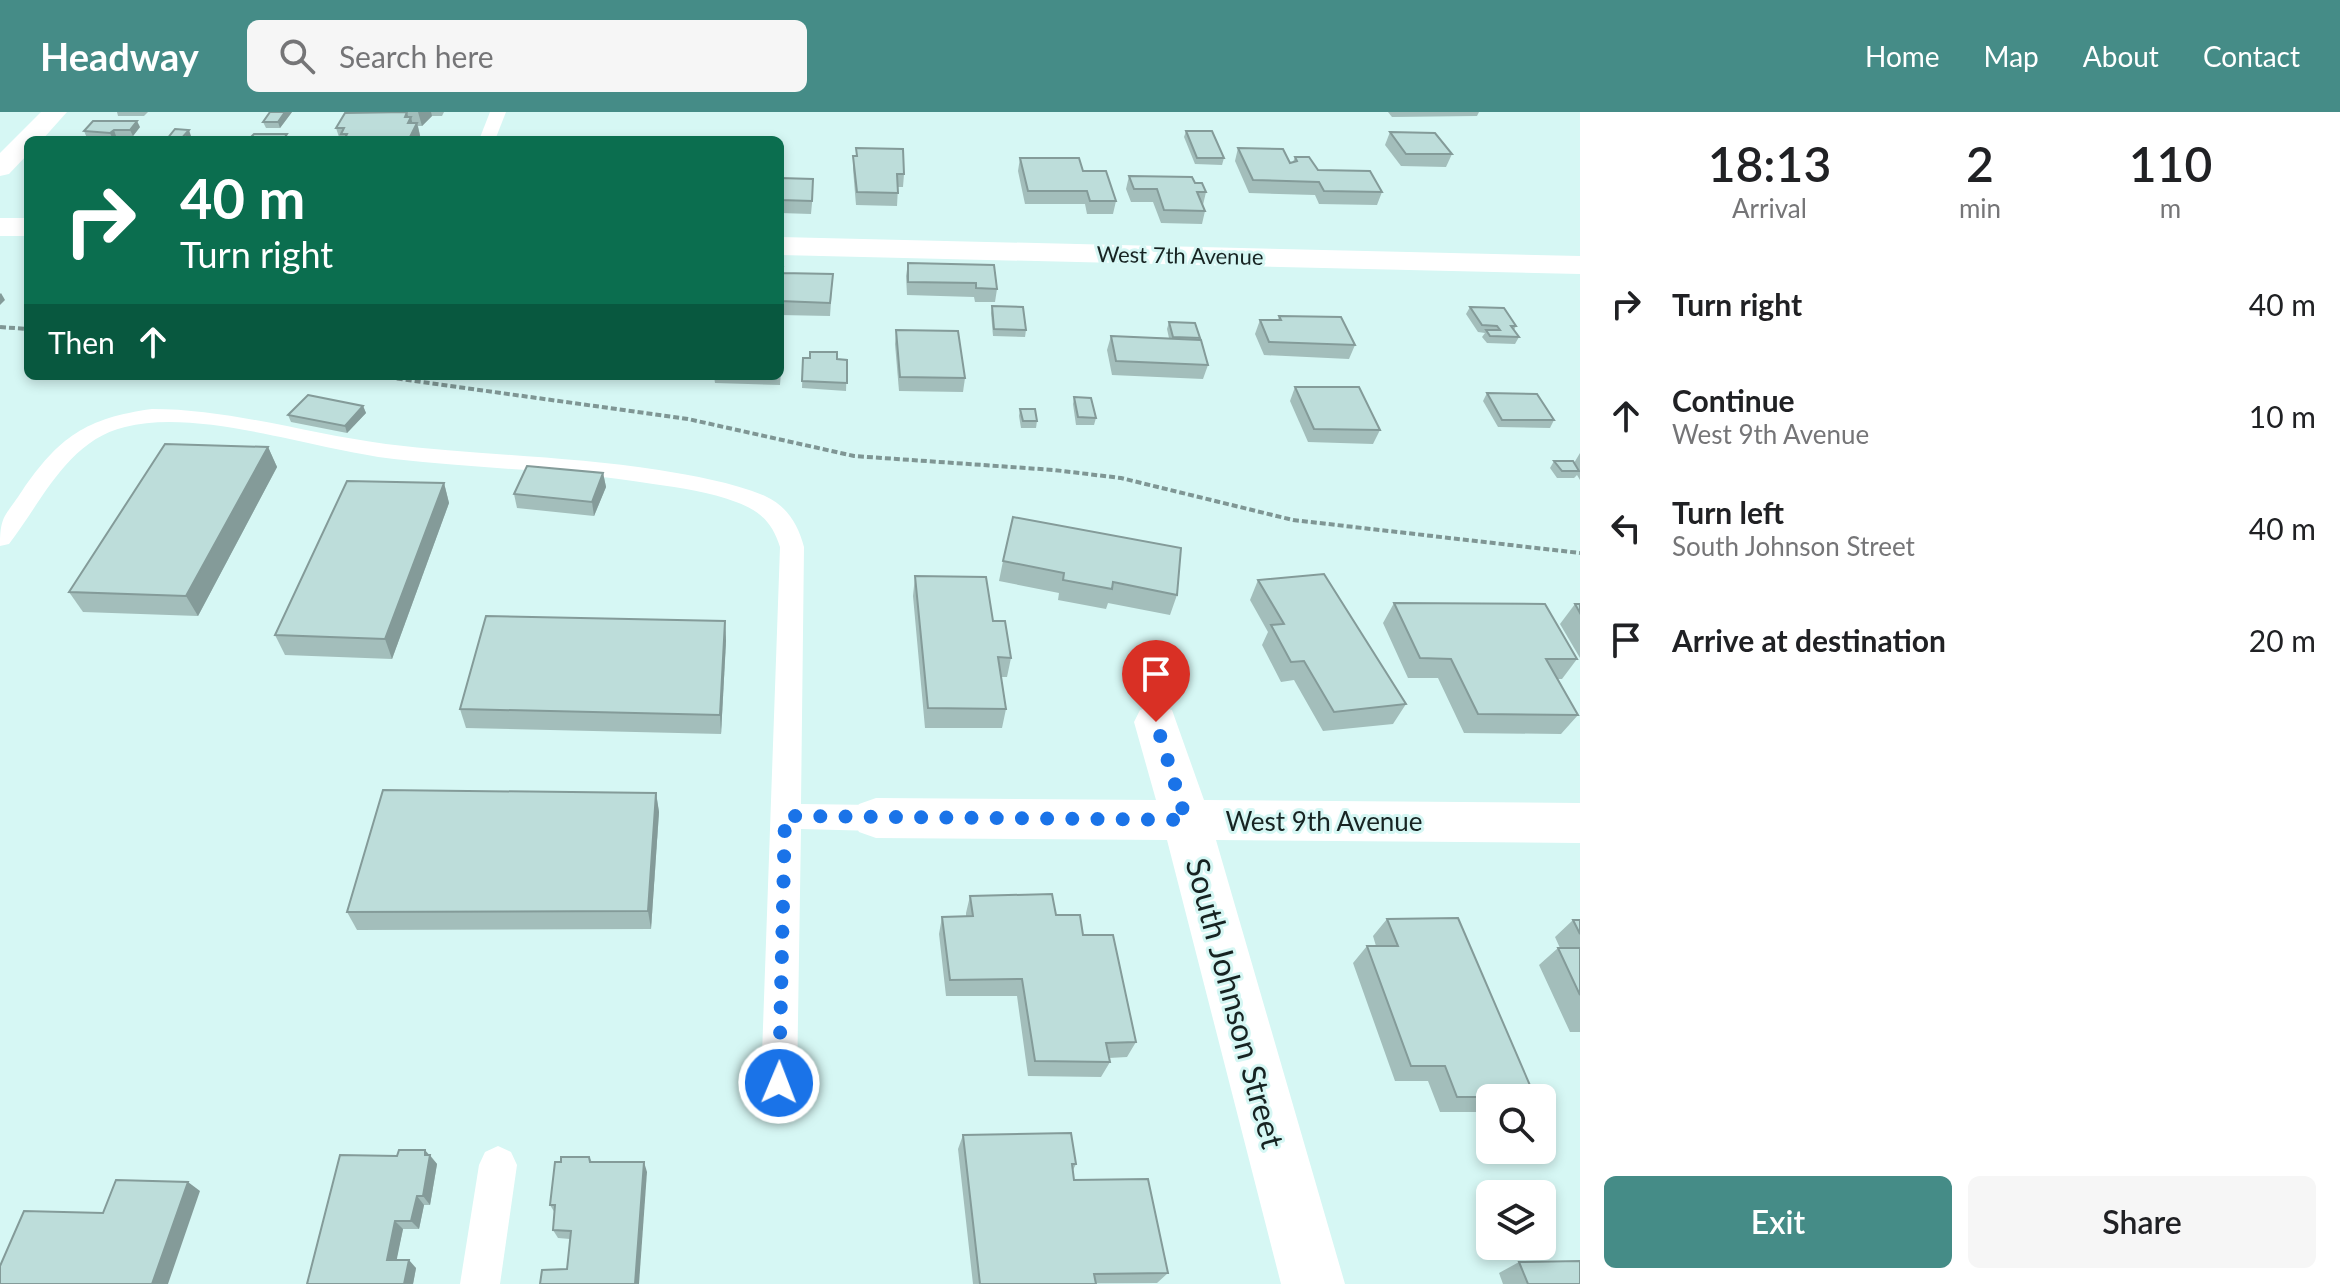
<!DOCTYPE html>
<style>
body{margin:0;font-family:Lato,sans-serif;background:#f6f6f6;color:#202124;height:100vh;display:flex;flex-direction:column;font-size:30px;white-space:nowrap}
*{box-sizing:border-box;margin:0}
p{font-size:26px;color:#757577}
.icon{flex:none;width:44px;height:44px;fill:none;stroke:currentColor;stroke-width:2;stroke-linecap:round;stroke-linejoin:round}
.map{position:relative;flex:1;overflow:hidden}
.sheet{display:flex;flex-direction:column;background:#fff;width:760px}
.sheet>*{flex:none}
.top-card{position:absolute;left:24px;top:24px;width:760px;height:244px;border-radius:12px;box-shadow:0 4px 12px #0003;background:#0b6e4f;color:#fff;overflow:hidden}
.fabs{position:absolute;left:1476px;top:972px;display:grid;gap:16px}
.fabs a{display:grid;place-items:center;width:80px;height:80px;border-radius:12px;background:#fff;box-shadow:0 4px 12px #0003;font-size:40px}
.pin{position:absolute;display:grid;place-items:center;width:68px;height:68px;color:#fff;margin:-82px -34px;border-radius:50% 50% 50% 0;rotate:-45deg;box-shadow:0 0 8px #0007}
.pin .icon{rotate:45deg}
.me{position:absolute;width:88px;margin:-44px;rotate:1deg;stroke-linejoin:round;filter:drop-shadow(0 0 6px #0008)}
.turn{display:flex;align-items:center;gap:28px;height:168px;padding:0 24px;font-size:36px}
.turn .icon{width:104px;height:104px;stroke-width:2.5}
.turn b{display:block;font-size:56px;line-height:68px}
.then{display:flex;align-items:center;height:76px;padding:0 24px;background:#0003;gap:16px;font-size:30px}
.eta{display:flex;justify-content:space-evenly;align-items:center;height:136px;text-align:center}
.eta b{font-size:48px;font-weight:600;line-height:56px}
.button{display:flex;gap:16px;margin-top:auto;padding:16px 24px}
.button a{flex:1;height:92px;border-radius:12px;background:#458c87;color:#fff;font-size:32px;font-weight:600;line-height:92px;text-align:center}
.button a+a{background:#f6f6f6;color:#202124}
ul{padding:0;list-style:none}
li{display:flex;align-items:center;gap:24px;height:112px;padding:0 24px}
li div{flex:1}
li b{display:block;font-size:30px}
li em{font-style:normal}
header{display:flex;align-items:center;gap:48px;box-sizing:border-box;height:112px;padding:0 40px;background:#458c87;color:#fff}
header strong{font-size:38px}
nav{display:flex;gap:44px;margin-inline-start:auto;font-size:28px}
.search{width:560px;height:72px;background:#f6f6f6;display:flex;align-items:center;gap:20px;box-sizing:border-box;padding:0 28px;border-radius:12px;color:#757577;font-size:30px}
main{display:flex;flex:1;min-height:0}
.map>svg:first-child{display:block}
</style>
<header>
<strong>Headway</strong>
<div class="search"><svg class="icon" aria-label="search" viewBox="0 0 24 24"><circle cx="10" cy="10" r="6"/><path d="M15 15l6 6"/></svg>Search here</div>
<nav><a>Home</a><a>Map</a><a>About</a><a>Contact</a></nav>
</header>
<main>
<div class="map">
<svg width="1580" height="1172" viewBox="0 0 1580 1172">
<rect width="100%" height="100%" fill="#d6f7f4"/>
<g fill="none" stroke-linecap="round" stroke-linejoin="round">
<g stroke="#7f9694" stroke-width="4" stroke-dasharray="6 3" stroke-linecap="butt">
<path d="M0,215L28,217"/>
<path d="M379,264L688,307L854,344L1054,358L1121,366L1293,408L1580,441"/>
</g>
<g fill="#fff" fill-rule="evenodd">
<path d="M490,0H506L495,28H479Z"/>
<path d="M152,297C231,297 308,322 386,332C477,343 568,344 659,358C694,364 732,370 765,384C787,394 798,412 804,435L801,692L876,693L887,697L891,706L887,715L876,719L801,717L797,971L792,984L779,989L766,984L761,971L780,435C772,410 760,399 736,390C710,380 681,376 653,372C567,358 480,357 394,347C315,338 200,296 125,315C67,329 43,388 9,432L0,434C0,403 5,405 22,379C59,325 86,306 152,297Z"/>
<path d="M498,1034L511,1040L517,1053L500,1172H460L479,1053L485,1040Z"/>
</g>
<path fill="#fff" fill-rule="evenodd" d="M1156,593L1172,598L1204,688L1580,691V731L1216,728L1345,1172H1281L1167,728L876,726L859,720L852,706L859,692L876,686L1156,688L1134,610L1140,598Z"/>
<g fill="#fff" fill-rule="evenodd">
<path d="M41,0H67L42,28H28V42L9,62L0,64V41Z"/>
<rect x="0" y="106" width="28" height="18"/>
<path d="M780,125L1580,144V162L780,143Z"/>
</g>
</g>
<g fill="#a3bebb">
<path d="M117,0H148L144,4H118Z"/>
<path d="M292,0L280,16H266L263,10Z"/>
<path d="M358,0H444L442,4H432L422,14H418L421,28H340L336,16Z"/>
<path d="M1388,0H1479L1477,4L1392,5Z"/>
<path d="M140,15L133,24H116L113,28L87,26L84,19Z"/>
<path d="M1186,19L1224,46L1222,53L1195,52L1184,25Z"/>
<path d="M1390,20L1452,42L1446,55L1401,54L1385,33Z"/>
<path d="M856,36L904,62L903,75H898L897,94L856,93L853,57V44H856Z"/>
<path d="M1238,36L1290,51L1293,50L1295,45L1318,58L1382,80L1377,93L1319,92L1315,83L1249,81L1235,49Z"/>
<path d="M1020,46L1083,59L1116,89L1113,102H1087L1085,92H1025L1018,59Z"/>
<path d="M1129,64L1195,71L1206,80L1203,93L1205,99L1202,112L1161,111L1153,90H1131L1126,77Z"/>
<path d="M780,66L813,80L811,102L780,101Z"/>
<path d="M908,151L997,177L995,190H975L974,185L907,183L906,164Z"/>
<path d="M780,155L783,161L833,162L830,204L780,203Z"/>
<path d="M992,194L1026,218L1025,225L993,224L991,201Z"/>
<path d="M1470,195L1516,214L1514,218L1519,225L1515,232L1487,231L1482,225L1485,221L1478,220L1466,202Z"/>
<path d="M1279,204L1355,233L1349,247L1264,243L1255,222L1260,208H1278Z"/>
<path d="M1169,210L1199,228L1208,253L1203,267L1112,263L1107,238L1111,224L1169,226L1167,217Z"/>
<path d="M896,218L965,266L963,280L899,279L895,232Z"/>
<path d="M803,246L847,248L846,279L802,276Z"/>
<path d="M782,247L780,273L715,271L714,264H780Z"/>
<path d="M1295,275L1380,318L1373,332L1308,330L1290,289Z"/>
<path d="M1487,281L1554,308L1550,316L1498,315L1483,289Z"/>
<path d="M1074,285L1096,306L1094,313H1076L1073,292Z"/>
<path d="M363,294L366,301L347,321L291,310L288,303Z"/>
<path d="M1020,297L1037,309L1036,316H1021L1019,304Z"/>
<path d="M268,335L277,355L198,504L83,500L69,480Z"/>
<path d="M1580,341V368L1577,363L1574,366H1557L1550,356L1554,349L1574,351Z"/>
<path d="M603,361L606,375L594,404L517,396L514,382Z"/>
<path d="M444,371L449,391L392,547L285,543L275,523Z"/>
<path d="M1003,449L1177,483L1170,503L1108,491L1106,497L1058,488L1059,481L999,469Z"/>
<path d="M915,464L993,509L1011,546L1007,565H1001L1006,597L1002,616H925L913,484Z"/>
<path d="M1258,468L1406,592L1393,612L1323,619L1294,568L1281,570L1262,533L1268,520L1250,488Z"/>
<path d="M1394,491L1577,547L1562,567H1557L1578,603L1561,622L1464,621L1438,566H1408L1383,511Z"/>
<path d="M1575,492H1580V546L1560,512Z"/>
<path d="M725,509L726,529L721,622L466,616L460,597Z"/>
<path d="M656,681L659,700L651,817L357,818L347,800Z"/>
<path d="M970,784L1056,803L1083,823L1136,930L1127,945L1109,946L1110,950L1101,965L1028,964L1017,884H946L939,822L942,805L966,804V801Z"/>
<path d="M1387,807L1535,985L1490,986V1000H1440L1428,969H1395L1353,851L1367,834H1376L1373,824Z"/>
<path d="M1573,808H1580V920H1570L1539,853L1558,836H1560L1555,825Z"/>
<path d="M963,1023L1076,1052L1073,1058L1074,1068L1168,1161L1157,1171L973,1172L958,1037Z"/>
<path d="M430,1043L437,1052L430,1093H424L419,1117H403L396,1148L416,1156L413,1172H307L397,1044Z"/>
<path d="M589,1045L592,1050L647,1060L567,1157L570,1127L558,1126L553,1118L555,1101L550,1093L561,1050Z"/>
<path d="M1519,1150L1580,1172H1503L1499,1161Z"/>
</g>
<g fill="#849b99">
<path d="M285,0H292L280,16L278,10Z"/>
<path d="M407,0L409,8L411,5L414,18L417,11L421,28H409L405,5Z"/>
<path d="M418,0H431L432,4L422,14Z"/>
<path d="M137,9L140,15L133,24L130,18Z"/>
<path d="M114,18L116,24L113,28L110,21Z"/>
<path d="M189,18L191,24L188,28H182Z"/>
<path d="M1,181L5,188L0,193V182Z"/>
<path d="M363,294L366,301L347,321L345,314Z"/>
<path d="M268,335L277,355L198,504L186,484Z"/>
<path d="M603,361L606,375L594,404L592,390Z"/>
<path d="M444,371L449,391L392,547L385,527Z"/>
<path d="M725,509L726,529L721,622L720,603Z"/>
<path d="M656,681L659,700L651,817L648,799Z"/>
<path d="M425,1038L437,1052L430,1093L423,1084Z"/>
<path d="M644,1050L647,1060L639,1172H635Z"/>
<path d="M188,1070L200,1079L168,1172H152Z"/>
<path d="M417,1084L424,1093L419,1117L411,1109Z"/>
<path d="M395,1109L403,1117L395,1156L387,1148Z"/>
<path d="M409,1148L416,1156L413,1172H404Z"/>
</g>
<g fill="#bdddda" stroke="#849b99" stroke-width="2">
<path d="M270,0H285L278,10H263Z"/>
<path d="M407,0L405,5H411L408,11H417L409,27L345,26L347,22H341L344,16H336L345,1Z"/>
<path d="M93,9H137L130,18H114L110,21L84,19Z"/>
<path d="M175,17L189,18L181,27H167Z"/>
<path d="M1186,19H1212L1224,46H1197Z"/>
<path d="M1390,20L1435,21L1452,42H1406Z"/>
<path d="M254,22H287L283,28H248Z"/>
<path d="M856,36L903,37L904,62H897L898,81L857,80L853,44H857Z"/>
<path d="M1238,36L1283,37L1290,51L1297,49L1295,45H1309L1318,58L1370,59L1382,80L1324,79L1319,70L1253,68Z"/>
<path d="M1020,46H1079L1083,59H1106L1116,89H1090L1087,79H1028Z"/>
<path d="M1129,64L1192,65L1195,71H1202L1206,80H1197L1205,99L1164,98L1157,77H1134Z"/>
<path d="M780,66L813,67L812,89L780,88Z"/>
<path d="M908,151L994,153L997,177L976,176V171L908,170Z"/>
<path d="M780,155H783L782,161L833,162L830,191L780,189Z"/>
<path d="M992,194L1023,195L1026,218L994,217Z"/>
<path d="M1470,195L1504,196L1516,214H1511L1519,225L1490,224L1486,218H1500L1497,214L1482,213Z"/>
<path d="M1279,204L1341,205L1355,233L1269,230L1260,208H1281Z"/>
<path d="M1169,210L1195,211L1200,226L1173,225Z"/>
<path d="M896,218L958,219L965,266L900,265Z"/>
<path d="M1111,224L1201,228L1208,253L1116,249Z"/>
<path d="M780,233H782L780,256Z"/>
<path d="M810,240H837V247L847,248V271L802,269L803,246H810Z"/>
<path d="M1295,275H1359L1380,318L1314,317Z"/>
<path d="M1487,281L1537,282L1554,308H1502Z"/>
<path d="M308,283L363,294L345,314L288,303Z"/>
<path d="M1074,285L1091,286L1096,306L1078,305Z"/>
<path d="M1020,297H1035L1037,309H1023Z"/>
<path d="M165,332L268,335L186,484L69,480Z"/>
<path d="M1554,349H1573L1579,359H1562Z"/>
<path d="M527,354L603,361L592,390L514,382Z"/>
<path d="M347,369L444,371L385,527L275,523Z"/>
<path d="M1013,405L1181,436L1177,483L1113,470L1112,477L1063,468L1064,461L1003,449Z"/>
<path d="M1324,462L1406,592L1334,600L1304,549L1291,550L1271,513L1284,512L1258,468Z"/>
<path d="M915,464L986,465L993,509H1005L1011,546L998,545L1006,597L928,596Z"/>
<path d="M1394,491L1545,492L1577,547H1546L1578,603L1478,602L1451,547L1420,546Z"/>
<path d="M1575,492H1580V501Z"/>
<path d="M486,504L725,509L720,603L460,597Z"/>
<path d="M383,678L656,681L648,799L347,800Z"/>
<path d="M1052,782L1056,803H1080L1083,823H1113L1136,930L1106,931L1110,950L1035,949L1022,867L950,868L942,805L973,804L970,784Z"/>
<path d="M1458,806L1535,985H1457L1445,954H1411L1367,834H1398L1387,807Z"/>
<path d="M1573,808H1580V822Z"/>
<path d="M1558,836H1580V883Z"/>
<path d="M1071,1021L1076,1052H1072L1074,1068L1148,1067L1168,1161L1094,1162L1096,1172H980L963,1023Z"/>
<path d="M399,1038H425V1043H430L423,1084H417L411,1109H395L387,1148H409L404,1172H307L340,1043L397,1044Z"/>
<path d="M561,1045H589L590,1050H644L635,1172H540L542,1158L567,1157L571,1119L553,1118L555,1093H550L555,1050H561Z"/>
<path d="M116,1068L188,1070L152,1172H0V1154L24,1099L103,1101Z"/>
<path d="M1580,1149V1172H1528L1519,1150Z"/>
</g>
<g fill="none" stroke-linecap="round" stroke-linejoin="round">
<path stroke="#1a73e8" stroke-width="14" stroke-dasharray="0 25.2" d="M779,971L785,704L1186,708L1156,610"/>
</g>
<g text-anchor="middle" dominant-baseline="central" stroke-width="6" stroke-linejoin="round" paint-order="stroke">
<g font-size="22" fill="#172322" stroke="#d6f7f4">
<text transform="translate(1180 143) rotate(1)">West 7th Avenue</text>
</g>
<g font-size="26" fill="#172322" stroke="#d6f7f4">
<text x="1324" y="709">West 9th Avenue</text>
</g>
<g font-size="32" fill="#172322" stroke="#d6f7f4">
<text transform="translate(1236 891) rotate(75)">South Johnson Street</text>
</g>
</g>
</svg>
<div class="fabs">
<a><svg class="icon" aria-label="search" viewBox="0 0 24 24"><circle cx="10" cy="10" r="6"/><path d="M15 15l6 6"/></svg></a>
<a><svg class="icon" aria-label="layers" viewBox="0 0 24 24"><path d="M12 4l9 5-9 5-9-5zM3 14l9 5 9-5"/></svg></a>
</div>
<div class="pin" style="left:1156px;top:610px;background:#d93025"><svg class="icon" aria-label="arrive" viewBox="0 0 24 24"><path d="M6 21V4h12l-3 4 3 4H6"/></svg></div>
<svg class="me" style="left:779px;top:971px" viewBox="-20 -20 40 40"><circle r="17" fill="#1a73e8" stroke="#fff" stroke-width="3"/><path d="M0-11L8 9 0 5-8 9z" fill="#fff"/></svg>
<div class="top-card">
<div class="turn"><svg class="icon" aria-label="right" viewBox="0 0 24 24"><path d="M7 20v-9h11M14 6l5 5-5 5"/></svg><div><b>40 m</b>Turn right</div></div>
<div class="then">Then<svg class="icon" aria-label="ahead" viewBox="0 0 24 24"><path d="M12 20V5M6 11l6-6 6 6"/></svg></div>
</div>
</div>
<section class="sheet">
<div class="eta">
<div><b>18:13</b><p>Arrival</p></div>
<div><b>2</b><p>min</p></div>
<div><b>110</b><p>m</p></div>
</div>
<ul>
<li><svg class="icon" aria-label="right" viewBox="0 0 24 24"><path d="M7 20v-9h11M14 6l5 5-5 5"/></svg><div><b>Turn right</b></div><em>40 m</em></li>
<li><svg class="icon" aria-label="ahead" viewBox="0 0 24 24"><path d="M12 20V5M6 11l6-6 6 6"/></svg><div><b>Continue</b><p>West 9th Avenue</p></div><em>10 m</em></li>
<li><svg class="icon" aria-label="left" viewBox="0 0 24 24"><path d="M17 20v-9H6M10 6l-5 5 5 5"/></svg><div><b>Turn left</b><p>South Johnson Street</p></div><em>40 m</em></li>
<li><svg class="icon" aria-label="arrive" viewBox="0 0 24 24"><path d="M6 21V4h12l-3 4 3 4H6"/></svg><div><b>Arrive at destination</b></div><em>20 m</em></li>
</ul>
<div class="button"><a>Exit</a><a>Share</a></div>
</section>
</main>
